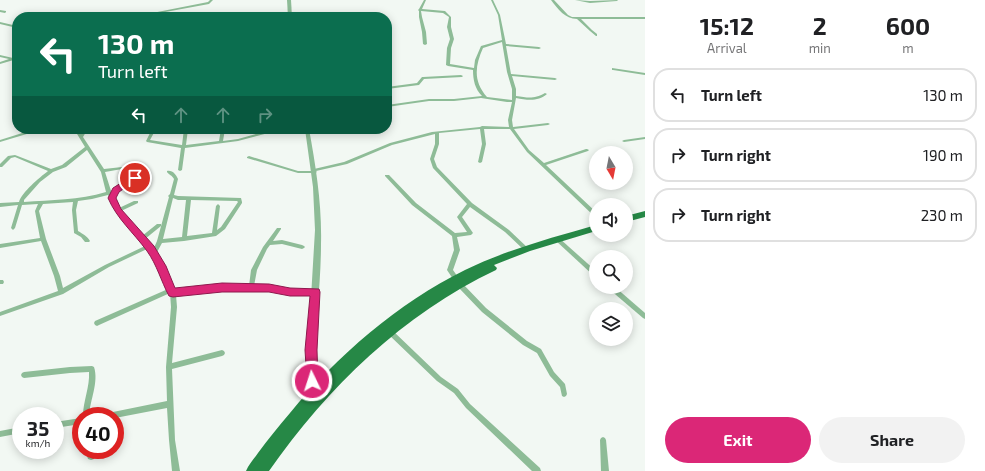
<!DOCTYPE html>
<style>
body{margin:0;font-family:"Exo 2",sans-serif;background:#f2f2f2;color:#202124;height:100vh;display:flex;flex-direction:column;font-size:15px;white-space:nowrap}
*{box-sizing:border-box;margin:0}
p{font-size:13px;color:#757577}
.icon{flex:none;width:22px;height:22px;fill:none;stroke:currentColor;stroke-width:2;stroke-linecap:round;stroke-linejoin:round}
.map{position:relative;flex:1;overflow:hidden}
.side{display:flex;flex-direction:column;background:#fff;width:340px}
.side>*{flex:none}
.top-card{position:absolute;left:12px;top:12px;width:380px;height:122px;border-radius:16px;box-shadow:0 2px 10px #0003;background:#0b6e4f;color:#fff;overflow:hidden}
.needle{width:26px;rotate:170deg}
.controls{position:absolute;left:589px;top:146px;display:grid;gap:8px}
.controls a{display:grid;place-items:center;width:44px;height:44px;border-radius:50%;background:#fff;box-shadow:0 2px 10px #0003;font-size:20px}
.speed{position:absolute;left:12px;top:407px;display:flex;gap:8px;font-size:20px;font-weight:700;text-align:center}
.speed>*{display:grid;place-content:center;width:52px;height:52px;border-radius:50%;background:#fff;box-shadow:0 2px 10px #0003;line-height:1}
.speed small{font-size:10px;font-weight:400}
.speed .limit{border:6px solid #d22;background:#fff;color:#111}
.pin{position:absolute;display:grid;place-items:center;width:34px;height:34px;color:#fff;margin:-17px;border:2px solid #fff;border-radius:50%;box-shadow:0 1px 4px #0007}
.me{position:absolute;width:44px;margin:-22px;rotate:356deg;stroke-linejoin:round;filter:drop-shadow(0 0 3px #0008)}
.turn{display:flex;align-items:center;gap:14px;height:84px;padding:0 20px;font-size:18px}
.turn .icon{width:52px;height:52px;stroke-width:2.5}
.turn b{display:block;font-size:28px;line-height:34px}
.lanes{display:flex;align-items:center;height:38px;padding:0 20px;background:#0003;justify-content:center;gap:20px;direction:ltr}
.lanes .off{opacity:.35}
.eta{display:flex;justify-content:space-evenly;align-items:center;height:68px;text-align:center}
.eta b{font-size:24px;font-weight:700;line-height:28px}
.primary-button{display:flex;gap:8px;margin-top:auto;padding:8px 20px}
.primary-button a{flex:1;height:46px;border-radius:24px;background:#db2777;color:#fff;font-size:16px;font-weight:700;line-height:46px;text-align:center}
.primary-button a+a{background:#f2f2f2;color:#202124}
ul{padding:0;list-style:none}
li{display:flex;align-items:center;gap:12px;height:54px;margin:0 8px 6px;padding:0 12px;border:2px solid #e0e0e0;border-radius:16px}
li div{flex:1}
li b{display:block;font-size:15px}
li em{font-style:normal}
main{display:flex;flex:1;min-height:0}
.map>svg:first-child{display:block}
</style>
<main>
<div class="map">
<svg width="645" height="471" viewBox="0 0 645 471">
<rect width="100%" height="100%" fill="#f2f8f3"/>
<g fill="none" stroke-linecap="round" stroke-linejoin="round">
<g fill="#8ebc97" fill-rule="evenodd">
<path d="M210,0H213L209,4L138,17H132L208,2Z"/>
<path d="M424,0H426L422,9L445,11L451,17V27L454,39L451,48L450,64L474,68L475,60L481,46L502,40L498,15L491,0H493L500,15L506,44L539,47L541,48L539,49L506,46L511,74L555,78L557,79L555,80L512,76L516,89V96C529,98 534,99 545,93L547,94C538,102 527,100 516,98L512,120L513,127L548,123L550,124L548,125L514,129L529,150L544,163L586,149H587L589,150L588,151L546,165L596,212V217L594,216L527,152L510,129H484L486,144L482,162L480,163L478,162L482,144L480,129L439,133V144L434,159L437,167L472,203L509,230L529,249L528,250H524L505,232L470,207L462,217L473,233L471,235L457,237L460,250L453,270L460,280L459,282H455L447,270L454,250L452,236L412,205L385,176V175H389L416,203L455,233L467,232L457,217L467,204L433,168L430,159L435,144V134L392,145L347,164L316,171L317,172L315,173H298L247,158V157L249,156L298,171H312V169H314L344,162L390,143L432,132L480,127L482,126L509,127L508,120L512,102H507L481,98L454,101H429L387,107V105L429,99H454L482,96C475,89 473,80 473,70L448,66L446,65L447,48L450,39L447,27L449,17L443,13L421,11L422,17L426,32L427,44L425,45L423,44L422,32L419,17V11L418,10L419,9ZM502,42L507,72L512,89V100L487,97C473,81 475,66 483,48Z"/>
<path d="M551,0H554L568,15L572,17H645V19H581L592,30L597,34V36H596L590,31L577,19C565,19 558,9 551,0Z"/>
<path d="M575,0L590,1L618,0L617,1L590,3Z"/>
<path d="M0,10L6,11V12L5,13L0,12Z"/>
<path d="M290,13H291V15L279,17H273Z"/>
<path d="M0,22L17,26V28L0,24Z"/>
<path d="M0,55L13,58L17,57V59L0,64V62L9,59L0,57Z"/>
<path d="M612,68L645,73V75L613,70H612Z"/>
<path d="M461,75L463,76L462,77L424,79L419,85L387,89V87L417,83L422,77H423Z"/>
<path d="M35,129H41L40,130L0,142V140Z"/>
<path d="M74,129H78L81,134L83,130L85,129H91L86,132L83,137L104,169L122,167L124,168L122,169L105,172L112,194L114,189L133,177H137V179L118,191L114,198L119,208L134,201H138V203L121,211L142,236L157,224H161V226L145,239L153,250L157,241L169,197L168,196L170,194L174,179C172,175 169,175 167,172V171C173,170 176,175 178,179L174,195L178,196L241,198L242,202V203L225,229L216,236L184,241L162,243L156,254L164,267L175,291L222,286H249L251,270L263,247L277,228H281V229L273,241L282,240L302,245L304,246L305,247L304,248L302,249L282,244L270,245L267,249L257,270L254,286H269L290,290H317L318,292L317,294H290L269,290H222L176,295L177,307L172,363L222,350L224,351L225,353L224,355L222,356L172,369L175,440L180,471H172L169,440L167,408L115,418V416H105L106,414L108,413L167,401L166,367L171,307L170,293L99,325L97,326L95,325L94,323L95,321L168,289L160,270L147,249L109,267L63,294L0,316V312L58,291L54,276L41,241L0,248V244L40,238L35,211L38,204L22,205L15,228L13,230L11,228L18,205L0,207V203L19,202C22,192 39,178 48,171L15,157L11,158L2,167H0V164L8,156L15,155L51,169L62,165L85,147ZM87,150L101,172L106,192C79,200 51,200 24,202V200L40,182L53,172L66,167ZM108,195L116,212L145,246L105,265L63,288L60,276L46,239L39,211L43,204L73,202L72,210L74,232V233L81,237L85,242H89L90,241C87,236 83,234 78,231L76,210L78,201L92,199ZM173,198L178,200H186L182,237L163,239ZM191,200L237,201L238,202L221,227L217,230L220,206L218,204L216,206L212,233L187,236Z"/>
<path d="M112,129H125C122,131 115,131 112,129Z"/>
<path d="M152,129H156L150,140L182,145L184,129H188L186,145L219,141L221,129H225L223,141L238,139L274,129H281L280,130L238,141L185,148L182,170L180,171L178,170L181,148L147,142L146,141Z"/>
<path d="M645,137V139L624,142L622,141L624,140Z"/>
<path d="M557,237L559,238L596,271V276H594L555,240L554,239L555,238Z"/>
<path d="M0,280H3L4,282L3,284H0Z"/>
<path d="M458,283H462L486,308L527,341L541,349L554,372L565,384L567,394L566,396L564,397L562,396L560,387L550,376L537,353L523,345L482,312L458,287L457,285Z"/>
<path d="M608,287H615L645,313V319L643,318L609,289Z"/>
<path d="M390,329L392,330L441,377L458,389L470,404L540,468L541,471H532L466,408L454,393L437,381L388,334L387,332L388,330Z"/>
<path d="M92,366L94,367C99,382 90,400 89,416H83C83,401 90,387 89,372L70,373L24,378L22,377L21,375L22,373L24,372L70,367Z"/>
<path d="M81,418V424L55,428V422Z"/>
<path d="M21,427V433L0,437V431Z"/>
<path d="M603,437L605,438L606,440L609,471H601L600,440L601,438Z"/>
<path d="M89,450H97L94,459L91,460L88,459L87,456Z"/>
</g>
<g fill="#8ebc97" fill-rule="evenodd">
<path d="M287,0H291L292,17H288Z"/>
<path d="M305,129H309C316,167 322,205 321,244C321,284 315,325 315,365L317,384L320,394L319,397L316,398L313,397L309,384L307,365L315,230L313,187Z"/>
</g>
<g fill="#268846" fill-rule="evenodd">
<path d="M645,211V217L626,222V216Z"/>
<path d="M596,225V231L530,251L494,265L497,268L496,270C403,314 328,387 269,471H246C249,464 254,459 258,453C268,439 279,426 290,413C337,356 398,303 465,270C506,250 551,238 596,225Z"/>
</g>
</g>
<path fill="#db2777" stroke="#8e194d" d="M132,176H135L139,178L119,192L116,198L121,209L154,246L166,266L175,288L222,283L269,284L290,288L319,289L320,292L317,350L318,381L316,385L312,386L308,385L307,381L305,350L310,296H290L269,292H222L173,297L169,296C161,281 157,265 147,251C133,232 117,219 108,198L113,188Z"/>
</svg>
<div class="controls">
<a><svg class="needle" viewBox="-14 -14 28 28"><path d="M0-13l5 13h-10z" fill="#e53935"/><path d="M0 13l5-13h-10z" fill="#757577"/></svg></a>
<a><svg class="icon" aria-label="sound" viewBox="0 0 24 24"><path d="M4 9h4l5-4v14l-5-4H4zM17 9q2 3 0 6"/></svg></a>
<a><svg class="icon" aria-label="search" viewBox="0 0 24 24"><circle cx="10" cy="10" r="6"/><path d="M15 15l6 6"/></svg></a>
<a><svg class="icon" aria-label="layers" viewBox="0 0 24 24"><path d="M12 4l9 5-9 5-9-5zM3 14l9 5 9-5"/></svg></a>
</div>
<div class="speed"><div>35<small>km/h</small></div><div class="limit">40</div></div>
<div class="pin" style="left:135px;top:178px;background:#d93025"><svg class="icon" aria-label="arrive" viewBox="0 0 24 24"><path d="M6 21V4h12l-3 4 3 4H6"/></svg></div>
<svg class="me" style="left:312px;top:381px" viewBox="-20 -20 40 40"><circle r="17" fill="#db2777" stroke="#fff" stroke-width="3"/><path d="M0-11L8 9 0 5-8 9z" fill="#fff"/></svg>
<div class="top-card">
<div class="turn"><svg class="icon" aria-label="left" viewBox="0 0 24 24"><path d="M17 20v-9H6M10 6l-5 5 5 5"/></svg><div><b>130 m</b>Turn left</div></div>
<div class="lanes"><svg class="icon" aria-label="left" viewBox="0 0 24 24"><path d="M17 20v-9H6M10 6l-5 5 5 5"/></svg><svg class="icon off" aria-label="ahead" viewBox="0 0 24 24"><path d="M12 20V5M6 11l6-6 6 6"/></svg><svg class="icon off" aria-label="ahead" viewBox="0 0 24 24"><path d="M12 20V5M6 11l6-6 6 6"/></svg><svg class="icon off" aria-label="right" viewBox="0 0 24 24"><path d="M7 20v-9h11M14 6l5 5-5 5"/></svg></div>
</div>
</div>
<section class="side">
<div class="eta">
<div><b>15:12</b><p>Arrival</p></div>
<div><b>2</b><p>min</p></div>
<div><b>600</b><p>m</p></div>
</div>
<ul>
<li><svg class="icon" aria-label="left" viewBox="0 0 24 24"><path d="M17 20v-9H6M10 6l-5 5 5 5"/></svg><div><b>Turn left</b></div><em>130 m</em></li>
<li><svg class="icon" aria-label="right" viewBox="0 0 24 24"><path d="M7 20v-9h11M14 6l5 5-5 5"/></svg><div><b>Turn right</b></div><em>190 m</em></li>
<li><svg class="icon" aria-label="right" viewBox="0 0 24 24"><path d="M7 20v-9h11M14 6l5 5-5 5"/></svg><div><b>Turn right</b></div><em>230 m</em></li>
</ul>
<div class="primary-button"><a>Exit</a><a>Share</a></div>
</section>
</main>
